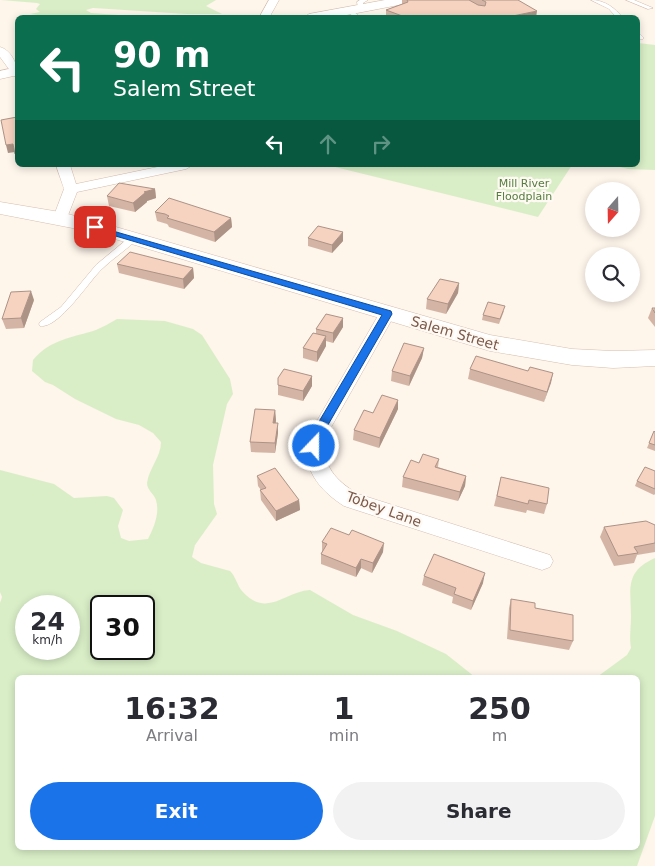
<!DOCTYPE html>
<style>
body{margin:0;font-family:"DejaVu Sans",sans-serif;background:#f2f2f3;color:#2b2b33;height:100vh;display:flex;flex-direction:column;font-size:19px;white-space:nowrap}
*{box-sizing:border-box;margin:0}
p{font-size:16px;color:#7c7c81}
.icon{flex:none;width:28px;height:28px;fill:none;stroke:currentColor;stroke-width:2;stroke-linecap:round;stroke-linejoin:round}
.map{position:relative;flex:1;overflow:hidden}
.side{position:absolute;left:15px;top:675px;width:625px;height:175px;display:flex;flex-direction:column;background:#fff;border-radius:8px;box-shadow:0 2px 8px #0003}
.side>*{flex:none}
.hud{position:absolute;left:15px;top:15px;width:625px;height:152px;border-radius:8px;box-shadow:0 2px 8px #0003;background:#0b6e4f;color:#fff;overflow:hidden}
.needle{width:32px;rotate:200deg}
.tools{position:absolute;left:585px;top:182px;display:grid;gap:10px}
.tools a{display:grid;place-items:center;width:55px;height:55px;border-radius:50%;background:#fff;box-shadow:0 2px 8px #0003;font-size:25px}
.speed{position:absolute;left:15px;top:595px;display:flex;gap:10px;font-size:25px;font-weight:700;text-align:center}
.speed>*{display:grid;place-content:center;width:65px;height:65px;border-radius:50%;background:#fff;box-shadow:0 2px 8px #0003;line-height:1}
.speed small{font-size:12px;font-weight:400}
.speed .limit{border:2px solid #111;border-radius:8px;background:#fff;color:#111}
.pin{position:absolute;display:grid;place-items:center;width:42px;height:42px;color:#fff;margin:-21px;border-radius:10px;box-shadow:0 2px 8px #0006}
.me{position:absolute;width:55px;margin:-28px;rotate:22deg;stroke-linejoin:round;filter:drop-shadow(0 0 4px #0008)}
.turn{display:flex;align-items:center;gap:18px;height:105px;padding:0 15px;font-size:22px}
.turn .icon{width:65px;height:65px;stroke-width:2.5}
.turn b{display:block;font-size:35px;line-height:42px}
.lanes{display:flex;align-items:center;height:48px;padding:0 15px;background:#0003;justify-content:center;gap:25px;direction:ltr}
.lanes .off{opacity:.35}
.eta{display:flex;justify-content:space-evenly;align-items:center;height:85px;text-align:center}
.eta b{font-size:30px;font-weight:600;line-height:35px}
.action{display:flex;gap:10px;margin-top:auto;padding:10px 15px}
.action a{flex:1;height:58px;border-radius:30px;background:#1a73e8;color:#fff;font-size:20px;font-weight:600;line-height:58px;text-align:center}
.action a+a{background:#f2f2f3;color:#2b2b33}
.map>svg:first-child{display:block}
</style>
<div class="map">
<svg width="655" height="866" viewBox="0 0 655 866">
<rect width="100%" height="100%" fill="#fef5eb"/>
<g fill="#d9eec7" fill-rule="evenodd">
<path d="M1,0H216L206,6L222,14H187L93,8L86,10L91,13L145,17L60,18L30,14L40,12L36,9L40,4L37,3Z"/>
<path d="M638,43L655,45V170L628,169L612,165H638Z"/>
<path d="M327,165H572L538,217Z"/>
<path d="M117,319L165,321L193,329L202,335L230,379L233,394L227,404L213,465L214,504L217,514L195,545L192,557L201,563L230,571C236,577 237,585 242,591C267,619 285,591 310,590L353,615L397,631L446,654L475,677L18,678V848H638V678L597,677L627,655L631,648C629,637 631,628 631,617C631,589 624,572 655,558V816L637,866H0V603L2,597L0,592V470L54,484L74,498L107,496L114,498L123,510L118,526L121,538L129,541L148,539C154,527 160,513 156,500C154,494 147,490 147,483C149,468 161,457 161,442L153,433L139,425L116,419L75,399L53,385L45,382L32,371L33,360C51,339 71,338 96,330C103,327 110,323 117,319ZM26,606H69V649H26ZM101,606H144V649H101Z"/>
</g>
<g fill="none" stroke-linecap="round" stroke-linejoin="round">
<g stroke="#d3bcae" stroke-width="1">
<g id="service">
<path d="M360,0H368L363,3L364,8L361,10L358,8L357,2Z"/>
<path d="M591,0C605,0 615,8 623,18H617L609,9Z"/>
<path d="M626,0H634L653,8L648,9Z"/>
<path d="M347,9H351L361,18H355L347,11Z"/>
<path d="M638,32L643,37V39H639L638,37Z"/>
<path d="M131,236H137L138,238C127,250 113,258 102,269C89,281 59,329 40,326L39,324L40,322L61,307L96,265Z"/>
</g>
</g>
<g stroke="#d3bcae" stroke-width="1">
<g id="minor">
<path d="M269,0H279L269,18H259Z"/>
<path d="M0,47C12,50 18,66 18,77L14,76L0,57Z"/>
<path d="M56,165H70L76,184L167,165H193L186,169L77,192L67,218L60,222L53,218L64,189Z"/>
<path d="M387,309L393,310L395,314L325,438C322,466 335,480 358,494L550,555L553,561L550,567L542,570L344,506C319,490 302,469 307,438L379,314L381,310Z"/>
</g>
</g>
<g stroke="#d3bcae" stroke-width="1">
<g id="tertiary">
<path d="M385,0H410L404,4L331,18H303L309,14Z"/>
<path d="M18,67V75L0,79V71Z"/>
</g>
</g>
<g stroke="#d8beae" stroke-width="1">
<path id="secondary" d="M0,202L60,212L102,223L490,335L572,349L613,351L655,350V366L613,368L572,365L490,351L88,231L0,214Z"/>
</g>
<use href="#service" fill="#fff" fill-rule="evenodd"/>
<use href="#minor" fill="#fff" fill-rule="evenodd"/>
<use href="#tertiary" fill="#fff" fill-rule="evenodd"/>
<use href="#secondary" fill="#fff" fill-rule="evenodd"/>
</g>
<g fill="#d4b5a5">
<path d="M402,0H518L536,18H386V10L402,4Z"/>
<path d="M155,189L156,198L147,201V202L135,212L109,206L107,196Z"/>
<path d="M155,212L231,218L232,227L215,242L169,227L168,225L167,224L157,221Z"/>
<path d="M308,238L343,241L332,253L308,246Z"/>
<path d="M117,264L193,268L194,278L184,289L119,273Z"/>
<path d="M459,283L458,293L446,314L426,309L427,299Z"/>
<path d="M34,300L24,328L6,329L2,319Z"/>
<path d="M652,308H655V327L648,318Z"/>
<path d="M504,311L499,324L482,320L483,315Z"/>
<path d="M343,327L333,343L326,341V346L317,362L303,358V348L316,334V329Z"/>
<path d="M424,348L422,358L409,386L391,381L392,371Z"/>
<path d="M470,369L528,371L553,373L544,402L468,379Z"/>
<path d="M312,376V386L303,401L278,395V378Z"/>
<path d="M398,409L379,448L353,440L354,430L373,413Z"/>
<path d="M275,410L276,423L278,433L275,453L251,452L250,442Z"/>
<path d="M654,431L655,432V451L647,448Z"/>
<path d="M439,459L438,467L466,476L465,486L458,501L402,487L403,477L419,463Z"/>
<path d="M655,471V494L654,495L635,486L637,481Z"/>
<path d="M257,476L299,500L300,510L276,521L261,500L260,490H261L258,486Z"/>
<path d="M501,477L547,504L544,514L527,510L526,513L494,506Z"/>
<path d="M655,525V552L637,555L634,563L614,566L600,537L604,527Z"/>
<path d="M322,542L383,552L372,573L361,568L356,577L321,564V554L322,551Z"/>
<path d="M424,576L483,583L471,610L452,603L453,597L422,585Z"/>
<path d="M511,599L535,608L573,641L569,650L507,639L509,608Z"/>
</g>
<g fill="#ac9386">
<path d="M537,11L536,18H503Z"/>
<path d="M13,144L15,152L8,153L6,145Z"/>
<path d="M18,153V161H17L15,154Z"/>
<path d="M155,189L156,198L147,201V202L135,212L133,203L144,192Z"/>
<path d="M231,218L232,227L215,242L214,232Z"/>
<path d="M343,232V241L332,253V245Z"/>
<path d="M193,268L194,278L184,289L183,279Z"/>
<path d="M459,283L458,293L446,314L448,304Z"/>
<path d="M31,291L34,300L24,328L21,318Z"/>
<path d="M343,318V327L333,343V333Z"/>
<path d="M326,336V346L317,362V352Z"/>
<path d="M424,348L422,358L409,386L410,376Z"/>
<path d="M553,373L551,383L544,402L547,392Z"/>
<path d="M312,376V386L303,401V391Z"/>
<path d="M398,400V409L379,448L380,438Z"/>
<path d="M275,410L276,420L274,433L273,423Z"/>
<path d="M278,423V433L275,453V443Z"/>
<path d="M466,476L465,486L458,501L460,492Z"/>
<path d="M299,500L300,510L276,521V511Z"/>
<path d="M384,543L383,552L372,573L373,563Z"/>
<path d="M361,559V568L356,577V568Z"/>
<path d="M485,573L483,583L471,610L473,601Z"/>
</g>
<g fill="#f6d2c0" stroke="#ac9386">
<path d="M407,0H469L478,5L485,6L486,2L482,0H518L537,11L503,18H404L405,17L386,10L408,2Z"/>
<path d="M17,117L18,153L15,154L13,144L6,145L1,120Z"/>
<path d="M119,183L155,189L144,192H146L133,203L107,196Z"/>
<path d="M169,198L231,218L214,232L167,218L169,216L165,214L155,212Z"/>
<path d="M318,226L343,232L332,245L308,238Z"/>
<path d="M130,252L193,268L183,279L117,264Z"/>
<path d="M440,279L459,283L448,304L427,299Z"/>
<path d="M31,291L21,318L2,319L11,292Z"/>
<path d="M488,302L505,306L500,319L483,315Z"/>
<path d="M652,308H655V313Z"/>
<path d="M326,314L343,318L333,333L316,329Z"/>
<path d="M313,333L326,336L317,352L303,348Z"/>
<path d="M404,343L424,348L410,376L392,371Z"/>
<path d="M476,356L528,371L530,367L553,373L547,392L470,369Z"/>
<path d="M284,369L312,376L303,391L278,385V378Z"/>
<path d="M382,395L398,400L380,438L354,430L364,410L373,413Z"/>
<path d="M255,409L275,410L273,423H278L275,443L250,442Z"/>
<path d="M654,431L655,432V445L649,443Z"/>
<path d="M423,454L439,459L435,467L466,476L460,492L403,477L411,460L419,463Z"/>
<path d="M645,467L655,471V489L637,481Z"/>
<path d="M275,468L299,500L276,511L260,490L266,488L257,476Z"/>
<path d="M501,477L549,488L547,504L529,500L528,504L497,496Z"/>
<path d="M646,521L655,525V543L634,547L638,553L618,556L604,527Z"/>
<path d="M331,528L349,535L352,530L384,543L373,563L361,559L356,568L321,554L327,544L322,542Z"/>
<path d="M434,554L485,573L473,601L454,594L456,588L424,576Z"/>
<path d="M511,599L535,603V608L573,615V641L510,630Z"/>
</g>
<path fill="#1a73e8" stroke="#114b97" d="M92,225L391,311L392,314L325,430L318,449H310L308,446L314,430L382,315L92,229Z"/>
<g text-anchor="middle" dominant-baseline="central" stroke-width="4.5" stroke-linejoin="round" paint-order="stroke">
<g font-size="11" fill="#547d3e" stroke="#fff9f3">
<text x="524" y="183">Mill River<tspan x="524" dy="13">Floodplain</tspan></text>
</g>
<g font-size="14" fill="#7c594a" stroke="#fff9f3">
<text transform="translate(455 333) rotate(16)">Salem Street</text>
<text transform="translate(384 509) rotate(20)">Tobey Lane</text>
</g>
</g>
</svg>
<div class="tools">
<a><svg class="needle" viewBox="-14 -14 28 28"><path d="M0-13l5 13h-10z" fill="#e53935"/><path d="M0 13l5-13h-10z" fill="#7c7c81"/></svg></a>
<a><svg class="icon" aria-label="search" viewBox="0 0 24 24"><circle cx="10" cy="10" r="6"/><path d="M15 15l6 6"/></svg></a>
</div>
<div class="speed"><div>24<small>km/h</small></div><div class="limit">30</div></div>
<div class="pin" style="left:95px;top:227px;background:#d93025"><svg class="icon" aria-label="arrive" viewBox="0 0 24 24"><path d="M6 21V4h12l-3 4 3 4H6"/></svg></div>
<svg class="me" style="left:314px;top:446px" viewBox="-20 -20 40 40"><circle r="17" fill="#1a73e8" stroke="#fff" stroke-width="3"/><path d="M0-11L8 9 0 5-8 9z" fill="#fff"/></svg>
<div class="hud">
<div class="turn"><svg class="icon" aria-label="left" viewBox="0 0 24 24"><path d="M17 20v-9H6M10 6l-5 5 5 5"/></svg><div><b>90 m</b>Salem Street</div></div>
<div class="lanes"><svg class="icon" aria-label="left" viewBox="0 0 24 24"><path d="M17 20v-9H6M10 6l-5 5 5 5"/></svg><svg class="icon off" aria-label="ahead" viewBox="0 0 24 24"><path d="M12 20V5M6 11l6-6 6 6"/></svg><svg class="icon off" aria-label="right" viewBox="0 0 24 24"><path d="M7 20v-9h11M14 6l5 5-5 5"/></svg></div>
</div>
<section class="side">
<div class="eta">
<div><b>16:32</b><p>Arrival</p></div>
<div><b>1</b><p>min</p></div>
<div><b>250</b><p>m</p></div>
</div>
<div class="action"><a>Exit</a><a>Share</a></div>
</section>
</div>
